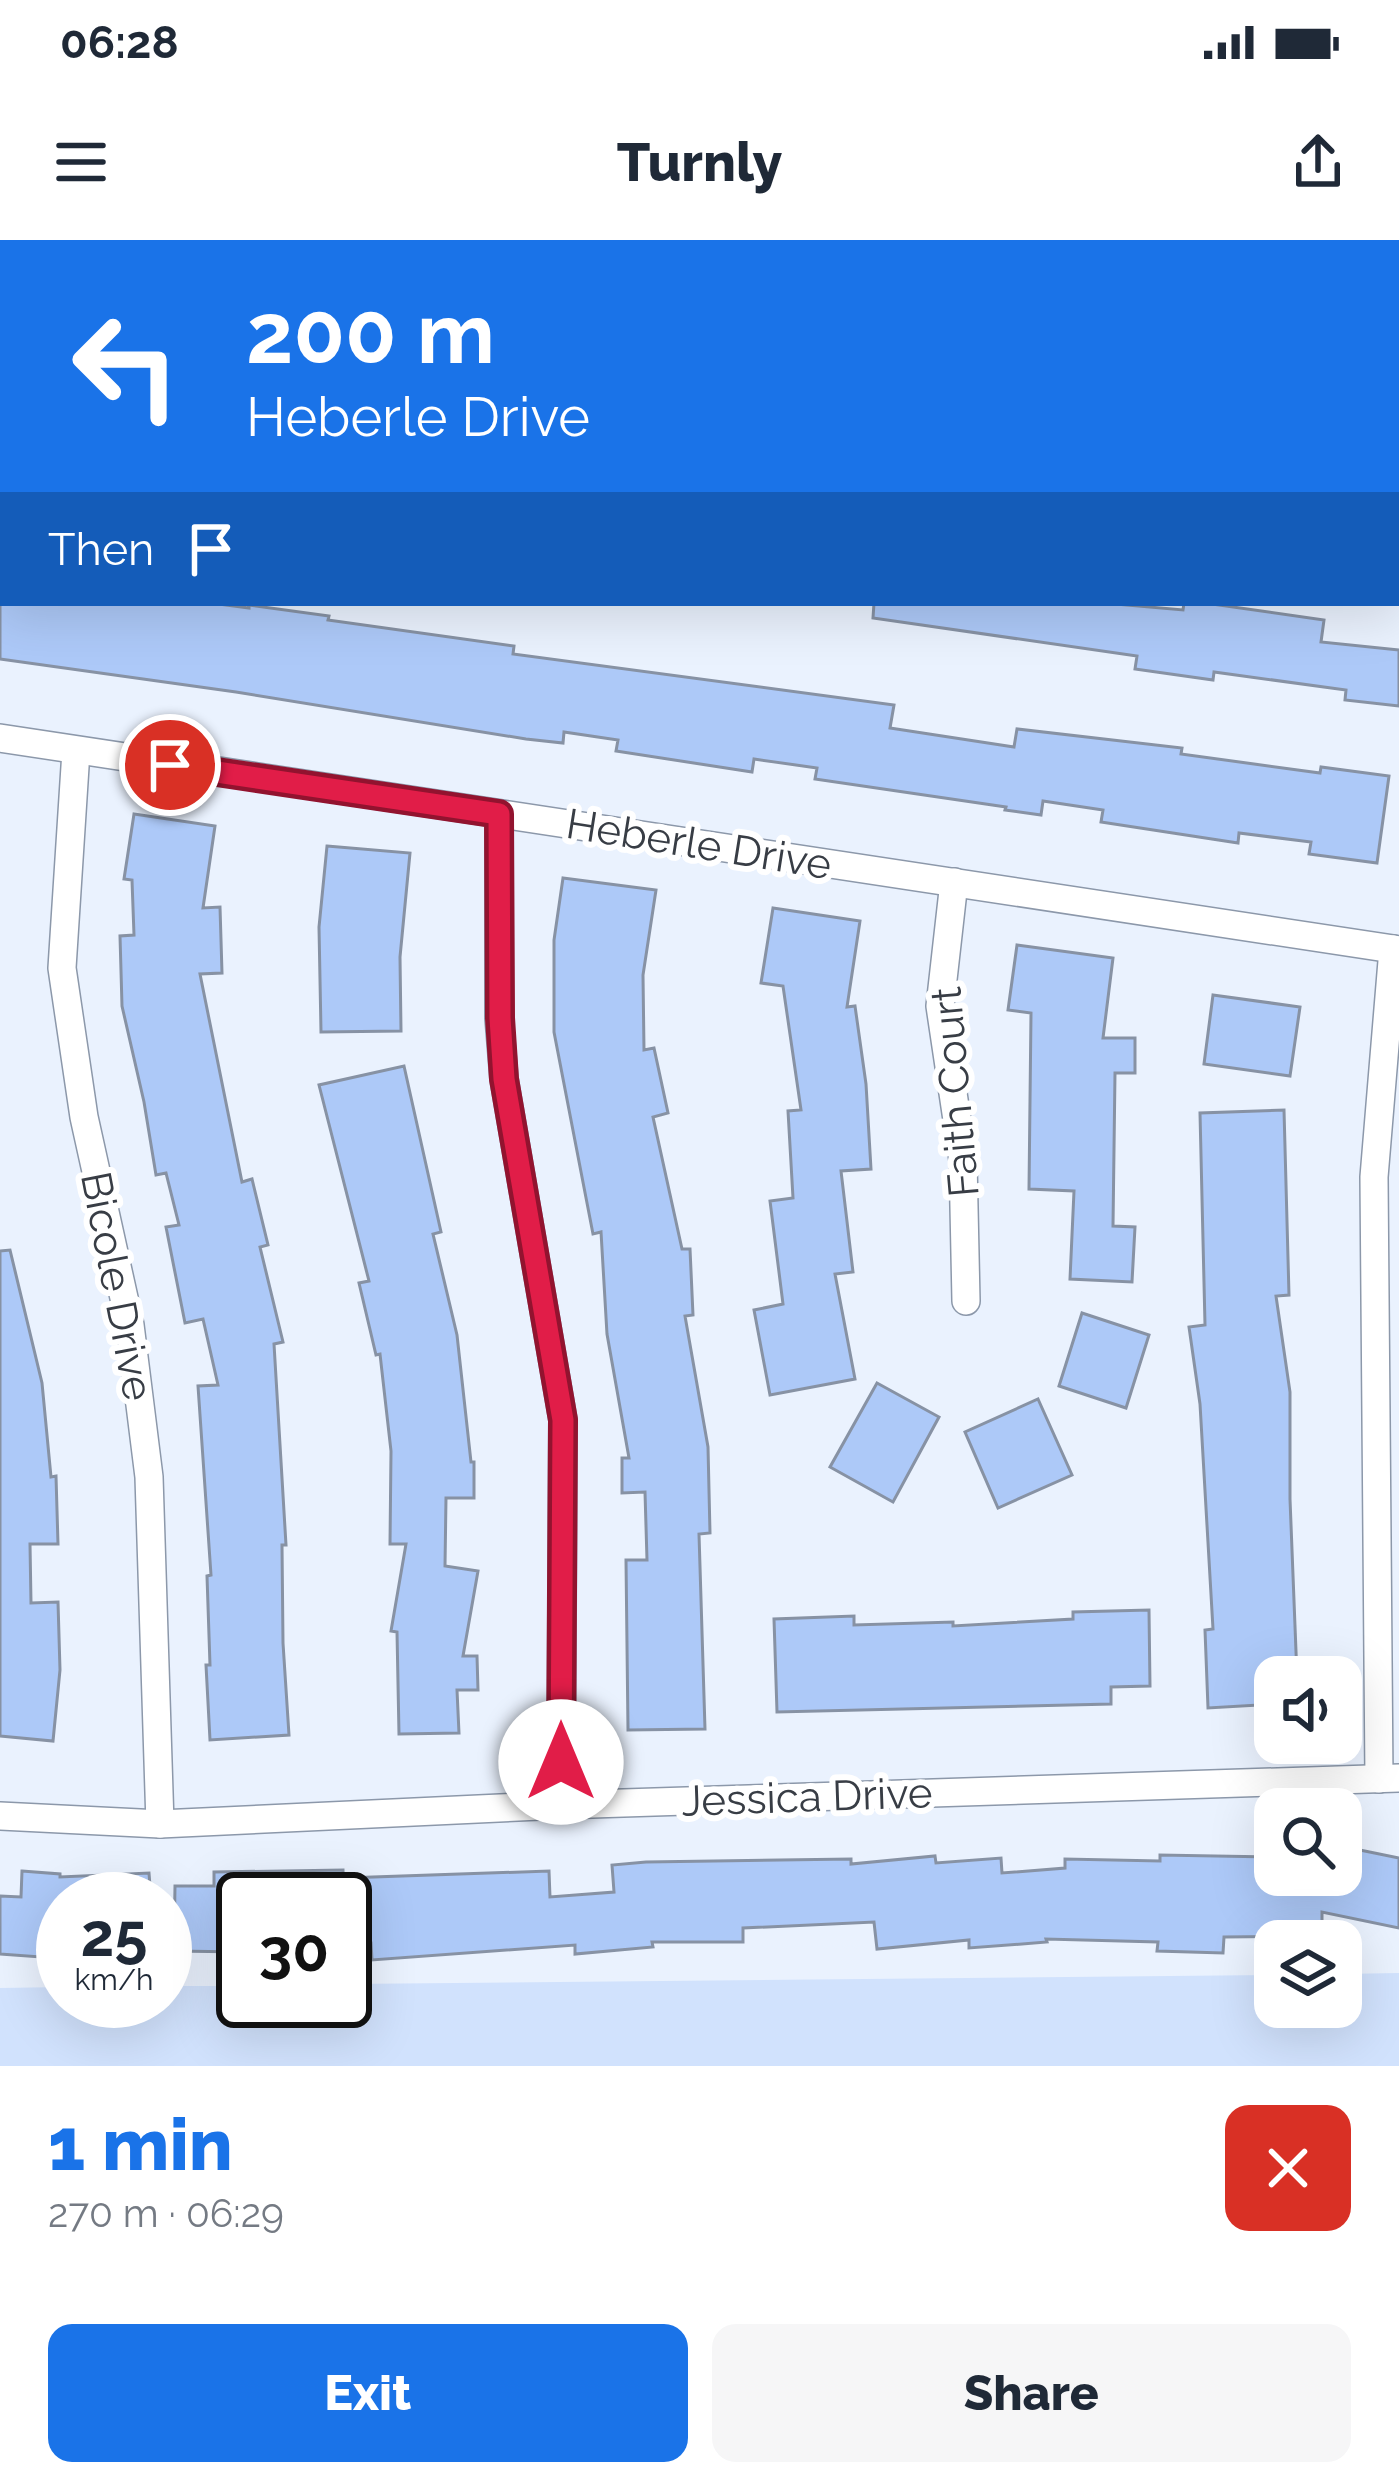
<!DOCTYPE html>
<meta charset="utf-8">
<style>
body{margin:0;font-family:Raleway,sans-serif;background:#f6f6f7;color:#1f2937;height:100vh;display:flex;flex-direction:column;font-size:45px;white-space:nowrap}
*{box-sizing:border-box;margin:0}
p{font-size:39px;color:#747a83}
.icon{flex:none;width:66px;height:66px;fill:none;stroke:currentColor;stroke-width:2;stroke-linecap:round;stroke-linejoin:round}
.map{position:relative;height:1826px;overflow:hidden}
.panel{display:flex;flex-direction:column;background:#fff;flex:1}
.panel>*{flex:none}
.banner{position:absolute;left:0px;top:0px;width:1401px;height:366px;box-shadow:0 12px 48px #0002;background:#1a73e8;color:#fff;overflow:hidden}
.buttons{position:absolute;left:1254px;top:1416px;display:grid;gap:24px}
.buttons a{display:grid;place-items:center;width:108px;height:108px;border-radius:24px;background:#fff;box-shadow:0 12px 48px #0002;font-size:60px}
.speed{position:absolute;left:36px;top:1632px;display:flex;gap:24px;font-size:60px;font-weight:700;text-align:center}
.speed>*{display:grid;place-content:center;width:156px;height:156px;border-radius:50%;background:#fff;box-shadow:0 12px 48px #0002;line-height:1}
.speed small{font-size:30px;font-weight:400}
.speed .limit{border:6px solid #111;border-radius:18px;background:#fff;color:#111}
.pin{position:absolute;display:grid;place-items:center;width:102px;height:102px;color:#fff;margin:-51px;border:6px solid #fff;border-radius:50%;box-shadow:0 3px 12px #0007}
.me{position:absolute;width:132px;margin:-66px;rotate:0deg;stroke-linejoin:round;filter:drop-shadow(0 0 9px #0008)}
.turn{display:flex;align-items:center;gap:42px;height:252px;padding:0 48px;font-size:54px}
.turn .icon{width:156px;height:156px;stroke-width:2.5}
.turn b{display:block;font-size:84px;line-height:102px}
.then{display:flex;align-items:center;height:114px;padding:0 48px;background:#0003;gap:24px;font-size:45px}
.round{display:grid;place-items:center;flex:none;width:126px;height:126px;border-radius:24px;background:#f6f6f7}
.headline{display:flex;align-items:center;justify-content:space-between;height:204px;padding:0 48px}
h1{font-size:72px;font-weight:800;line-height:90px;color:#1a73e8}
.primary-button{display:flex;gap:24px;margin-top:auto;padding:24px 48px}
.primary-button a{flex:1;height:138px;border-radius:24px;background:#1a73e8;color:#fff;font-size:48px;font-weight:800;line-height:138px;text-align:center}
.primary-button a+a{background:#f6f6f7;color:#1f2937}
.status{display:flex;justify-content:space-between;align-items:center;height:84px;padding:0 60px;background:#fff;direction:ltr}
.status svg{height:33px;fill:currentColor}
header{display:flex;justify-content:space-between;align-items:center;height:156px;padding:0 48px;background:#fff;font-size:54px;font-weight:800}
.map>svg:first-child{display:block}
</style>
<div class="status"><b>06:28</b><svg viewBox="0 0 49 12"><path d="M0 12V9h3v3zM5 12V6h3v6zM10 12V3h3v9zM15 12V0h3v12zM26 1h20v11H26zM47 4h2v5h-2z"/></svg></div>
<header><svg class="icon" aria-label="menu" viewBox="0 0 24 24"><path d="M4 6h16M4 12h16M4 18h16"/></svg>Turnly<svg class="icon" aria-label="share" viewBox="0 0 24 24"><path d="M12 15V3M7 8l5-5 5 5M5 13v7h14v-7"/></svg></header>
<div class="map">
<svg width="1399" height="1826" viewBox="0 0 1399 1826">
<rect width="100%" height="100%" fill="#eaf2fe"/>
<path fill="#d1e2fd" d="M1399,1733V1826H0V1748L63,1747V1761H165V1746H243V1761H345V1744L1275,1735V1767H1341V1734Z"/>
<g fill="#adc9f8" stroke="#8792a4" stroke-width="3">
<path d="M0,363H211L249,368V365L329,376L328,380L514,406L513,414L894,465L890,488L1014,507L1017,489L1182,508L1181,514L1320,533L1321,527L1389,536L1377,623L1309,614L1311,602L1239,593L1238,603L1101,582L1103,570L1043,561L1041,575L1005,570L1006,567L815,539L817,528L754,519L752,532L616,511L618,500L564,492L563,503L526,499L236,452L0,419Z"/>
<path d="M874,363H1104L1183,370L1184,363H1205L1324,380L1321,402L1399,410V466L1345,460L1346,450L1214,432L1213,440L1135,429L1137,416L873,378Z"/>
<path d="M134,574L215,586L203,668L220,667L222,733L200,734L242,942L252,939L268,1005L260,1007L283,1102L274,1104L286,1305H282L283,1403L289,1495L210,1500L206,1425H210L207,1336L211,1335L198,1146L218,1145L203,1079L185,1083L166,987L179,985L166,933L156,935L144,862L122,766L120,696L134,695L132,640L124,639Z"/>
<path d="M327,606L410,613L400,717L401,791L321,792L319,687Z"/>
<path d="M563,638L656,650L643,735L644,810L654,808L668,873L653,877L682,1009H690L693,1075L685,1076L708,1207L710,1293L699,1294L705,1489L628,1490L626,1320H647L645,1252L622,1253V1218H629L607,1094L601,992L593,994L554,792V700Z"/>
<path d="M773,668L860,681L847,767L855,766L866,844L871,929L841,931L853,1032L835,1034L855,1139L770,1155L754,1070L783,1064L770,961L793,958L788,871L801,870L783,746L761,743Z"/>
<path d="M1017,705L1113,718L1103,798H1135V833H1115L1113,986L1135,987L1132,1042L1070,1039L1074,951L1029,949L1031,773L1008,770Z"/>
<path d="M1213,755L1300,767L1290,836L1204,824Z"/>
<path d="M404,826L441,992L433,994L457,1095L471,1222H474V1258H446L445,1326L478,1331L463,1416H477L478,1450H457L459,1493L399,1494L397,1392L391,1391L406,1304H390L391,1211L380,1114L376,1115L359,1043L369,1041L319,845Z"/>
<path d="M1284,870L1289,1055L1276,1056L1290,1152V1259L1297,1437H1275V1464L1208,1468L1205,1390L1213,1389L1200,1164L1189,1087L1205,1085L1200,873Z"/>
<path d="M10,1010L42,1143L51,1237L56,1236L58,1304H30L31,1363L58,1362L60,1430L53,1501L0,1496V1011Z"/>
<path d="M1082,1073L1149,1095L1126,1168L1059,1146Z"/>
<path d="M877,1143L939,1177L893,1262L830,1227Z"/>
<path d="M1038,1159L1072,1235L998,1268L965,1192Z"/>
<path d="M1149,1370L1150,1446L1111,1447V1464L777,1472L774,1379L854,1376V1385L953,1382V1386L1073,1379V1372Z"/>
<path d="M1355,1609L1399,1618V1688L1322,1672V1696L1224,1697L1223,1713L1157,1711L1158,1702L1046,1699L1047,1702L969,1708V1700L877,1709L874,1682L743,1688V1702H652L653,1707L575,1714V1705L372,1720L371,1703L345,1704V1638L549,1631L550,1657L614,1652L612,1625L646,1622L851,1619V1624L935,1616L936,1623L1001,1618L1002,1633L1065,1628V1619L1160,1621V1615L1275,1617V1635H1350Z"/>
<path d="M343,1630L344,1659H243V1712L174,1711L175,1646H214V1632Z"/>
<path d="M22,1631L60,1634V1637L149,1633L151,1659H58L54,1718L0,1714V1656L21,1657Z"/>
</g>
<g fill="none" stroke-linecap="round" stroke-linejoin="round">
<g stroke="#8c98aa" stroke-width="30">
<g id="minor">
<path d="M290,3L292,0"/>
<path d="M744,3L746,0"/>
<path d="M1331,3L1332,0"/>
<path d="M0,105L3,106"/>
<path d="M1398,314H1399"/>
<path d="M0,498L1399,710"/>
<path d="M76,511L62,728L84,877L130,1085L149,1237L160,1584"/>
<path d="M499,574V778L504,839L563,1180L561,1565"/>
<path d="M954,642L940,766L963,920L966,1061"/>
<path d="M1379,1539L1374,937L1393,709"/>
<path d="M0,1576L160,1584L561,1565L1399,1538"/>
</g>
</g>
<use href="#minor" stroke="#fff" stroke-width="27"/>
</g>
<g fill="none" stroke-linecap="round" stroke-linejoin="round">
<g stroke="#92132f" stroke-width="30">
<path id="route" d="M170,525L499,574L500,778L504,839L563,1180L561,1522"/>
</g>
<use href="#route" stroke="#e11d48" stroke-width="21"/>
</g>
<g text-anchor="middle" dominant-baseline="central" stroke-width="12" stroke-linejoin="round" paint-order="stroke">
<g font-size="42" fill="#383d45" stroke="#fff">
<text transform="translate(699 604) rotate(9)">Heberle Drive</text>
<text transform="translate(955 852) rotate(-95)">Faith Court</text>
<text transform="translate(117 1046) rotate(79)">Bicole Drive</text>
<text transform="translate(807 1557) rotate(-2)">Jessica Drive</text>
</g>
</g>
</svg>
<div class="buttons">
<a><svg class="icon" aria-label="sound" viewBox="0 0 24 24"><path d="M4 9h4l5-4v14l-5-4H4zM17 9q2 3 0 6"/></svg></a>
<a><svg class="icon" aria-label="search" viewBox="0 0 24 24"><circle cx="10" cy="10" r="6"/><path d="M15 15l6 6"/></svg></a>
<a><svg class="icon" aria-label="layers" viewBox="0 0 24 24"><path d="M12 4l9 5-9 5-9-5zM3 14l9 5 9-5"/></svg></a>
</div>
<div class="speed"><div>25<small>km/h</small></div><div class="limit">30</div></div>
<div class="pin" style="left:170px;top:525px;background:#d93025"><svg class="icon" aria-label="arrive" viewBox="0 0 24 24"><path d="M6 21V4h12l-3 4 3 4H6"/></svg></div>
<svg class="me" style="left:561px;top:1522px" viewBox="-20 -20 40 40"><circle r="19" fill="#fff"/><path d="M0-13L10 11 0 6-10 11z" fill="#e11d48"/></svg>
<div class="banner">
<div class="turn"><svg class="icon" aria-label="left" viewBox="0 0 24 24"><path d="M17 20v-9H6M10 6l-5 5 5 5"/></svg><div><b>200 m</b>Heberle Drive</div></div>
<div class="then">Then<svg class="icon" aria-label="arrive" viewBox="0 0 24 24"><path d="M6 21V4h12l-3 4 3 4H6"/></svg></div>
</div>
</div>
<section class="panel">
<div class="headline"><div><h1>1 min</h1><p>270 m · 06:29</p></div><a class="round" style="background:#d93025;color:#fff"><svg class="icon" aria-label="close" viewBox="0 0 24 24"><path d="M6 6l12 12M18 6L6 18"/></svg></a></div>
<div class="primary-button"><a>Exit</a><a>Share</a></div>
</section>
